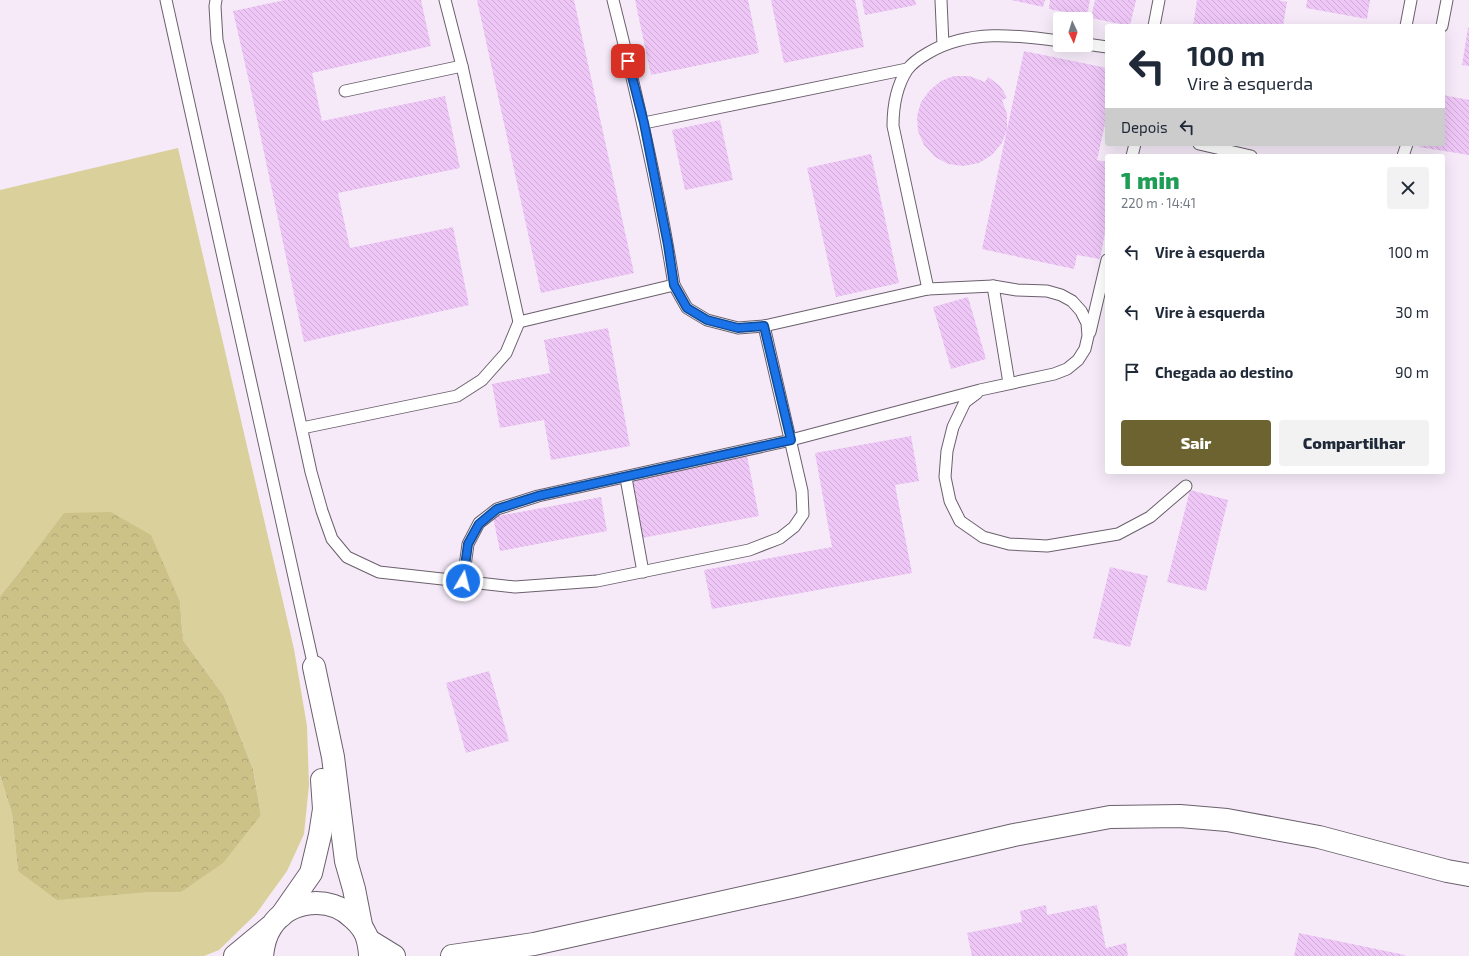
<!DOCTYPE html>
<html lang="pt">
<meta charset="utf-8">
<style>
body{margin:0;font-family:"Exo 2",sans-serif;background:#f2f2f3;color:#1f2937;height:100vh;display:flex;flex-direction:column;font-size:15px;white-space:nowrap}
*{box-sizing:border-box;margin:0}
p{font-size:13px;color:#747a83}
.icon{flex:none;width:22px;height:22px;fill:none;stroke:currentColor;stroke-width:2;stroke-linecap:round;stroke-linejoin:round}
.map{position:relative;flex:1;overflow:hidden}
.details{position:absolute;left:1105px;top:154px;width:340px;height:320px;display:flex;flex-direction:column;background:#fff;border-radius:4px;box-shadow:0 4px 16px #0002}
.details>*{flex:none}
.guide{position:absolute;left:1105px;top:24px;width:340px;height:122px;border-radius:4px;box-shadow:0 4px 16px #0002;background:#fff;color:#1f2937;overflow:hidden}
.needle{width:26px;rotate:176deg}
.buttons{position:absolute;left:1053px;top:12px;display:grid;gap:8px}
.buttons a{display:grid;place-items:center;width:40px;height:40px;border-radius:4px;background:#fff;box-shadow:0 4px 16px #0002;font-size:20px}
.pin{position:absolute;display:grid;place-items:center;width:34px;height:34px;color:#fff;margin:-17px;border-radius:8px;box-shadow:0 2px 6px #0006}
.me{position:absolute;width:44px;margin:-22px;rotate:8deg;stroke-linejoin:round;filter:drop-shadow(0 0 3px #0008)}
.turn{display:flex;align-items:center;gap:14px;height:84px;padding:0 16px;font-size:18px}
.turn .icon{width:52px;height:52px;stroke-width:2.5}
.turn b{display:block;font-size:28px;line-height:34px}
.then{display:flex;align-items:center;height:38px;padding:0 16px;background:#0003;gap:8px;font-size:15px}
.round{display:grid;place-items:center;flex:none;width:42px;height:42px;border-radius:4px;background:#f2f2f3}
.overview{display:flex;align-items:center;justify-content:space-between;height:68px;padding:0 16px}
h1{font-size:24px;font-weight:800;line-height:30px;color:#1e9e55}
.button{display:flex;gap:8px;margin-top:auto;padding:8px 16px}
.button a{flex:1;height:46px;border-radius:4px;background:#6d6330;color:#fff;font-size:16px;font-weight:800;line-height:46px;text-align:center}
.button a+a{background:#f2f2f3;color:#1f2937}
ul{padding:0;list-style:none}
li{display:flex;align-items:center;gap:12px;height:60px;padding:0 16px}
li div{flex:1}
li b{display:block;font-size:15px}
li em{font-style:normal}
.map>svg:first-child{display:block}
</style>
<div class="map">
<svg width="1469" height="956" viewBox="0 0 1469 956">
<defs>
<pattern id="forest-crowns" width="20" height="18" patternUnits="userSpaceOnUse"><rect width="20" height="18" fill="#ccc288"/><path d="M2 6a3 3 0 1 1 6 0M12 15a3 3 0 1 1 6 0" fill="none" stroke="#afa776"/></pattern>
<pattern id="building-back-hatch" width="6" height="6" patternUnits="userSpaceOnUse"><rect width="6" height="6" fill="#eec7f7"/><path d="M-1 5l2 2M0 0l6 6M5-1l2 2" fill="none" stroke="#ccabd4"/></pattern>
</defs>
<rect width="100%" height="100%" fill="#f6eaf9"/>
<path fill="#d9d09c" d="M178,148L294,649L307,726L309,785L304,834L287,871L256,914L219,950L204,956H0V775L12,814L18,871L148,892H181L261,815L253,769L224,696L183,640L180,602L21,570L0,596V190Z"/>
<path fill="url(#forest-crowns)" d="M111,512L151,535L180,602L183,640L224,696L253,769L261,815L223,863L181,892H148L57,900L18,871L12,814L0,775V596L21,570L64,513Z"/>
<g fill="url(#building-back-hatch)">
<path d="M285,0H421L431,46L312,73L322,121L445,96L460,168L338,193L350,248L453,227L469,305L304,342L250,86L233,11Z"/>
<path d="M477,0H574L634,273L541,293Z"/>
<path d="M635,0H748L759,53L651,75Z"/>
<path d="M771,0H855L864,47L784,63Z"/>
<path d="M862,0H915L916,5L865,15Z"/>
<path d="M1011,0H1045L1043,7Z"/>
<path d="M1050,0H1090L1087,16L1049,9Z"/>
<path d="M1095,0H1136L1130,26L1091,18Z"/>
<path d="M1197,0H1278L1287,2L1283,26H1193Z"/>
<path d="M1307,0H1370L1367,19L1306,8Z"/>
<path d="M1468,28H1469V66L1462,65Z"/>
<path d="M1024,51L1107,68V115L1097,160L1107,162V222L1100,259L1077,255L1074,269L982,249L1007,129L1002,143L992,155L979,163L963,166L948,164L935,157L924,145L918,131L917,116L921,102L930,90L941,81L954,76H969L985,82L988,77L1000,86L1005,94L1007,98L1002,100L1007,114V129Z"/>
<path d="M1443,95L1469,100V155L1419,147L1420,144H1443Z"/>
<path d="M720,120L733,180L685,190L672,130Z"/>
<path d="M871,154L899,283L836,297L807,168Z"/>
<path d="M968,297L986,359L951,369L933,307Z"/>
<path d="M608,328L630,446L551,460L544,420L500,428L492,384L550,373L544,340Z"/>
<path d="M911,436L919,481L895,485L912,573L712,609L704,570L832,547L815,453Z"/>
<path d="M747,456L759,516L642,538L630,478Z"/>
<path d="M1190,490L1228,500L1206,591L1167,582Z"/>
<path d="M601,497L607,531L500,551L493,517Z"/>
<path d="M1110,567L1148,576L1130,647L1093,638Z"/>
<path d="M489,671L509,741L466,753L446,683Z"/>
<path d="M1046,905L1047,915L1097,905L1106,948L1126,943L1128,956H972L967,933L1022,922L1020,911Z"/>
<path d="M1299,933L1405,955V956H1294Z"/>
</g>
<g fill="none" stroke-linecap="round" stroke-linejoin="round">
<g stroke="#6b606d" stroke-width="13">
<g id="lane">
<path d="M166,0L314,667"/>
<path d="M216,0L215,6L217,40L311,472L322,511L332,539L347,557L379,572L515,587L597,581L749,550L780,538L794,527L803,514L802,491L764,326"/>
<path d="M445,0L462,66L519,322L674,285C659,189 637,95 613,0"/>
<path d="M941,0L943,45"/>
<path d="M1154,26L1159,0"/>
<path d="M1406,26L1411,0"/>
<path d="M1442,26L1447,0"/>
<path d="M1086,44L1107,47"/>
<path d="M345,91L462,66"/>
<path d="M644,123L907,69"/>
<path d="M1199,144L1251,156"/>
<path d="M1132,156L1135,144"/>
<path d="M1403,156L1407,144"/>
<path d="M993,286L1009,383"/>
<path d="M928,289L893,126C893,107 896,87 907,70C912,63 921,57 928,53C968,29 1016,35 1060,41"/>
<path d="M1090,332L1107,260"/>
<path d="M977,393L965,402L953,427L947,451L945,477L950,501L960,521L983,537L1009,544L1047,546L1118,534L1150,517L1186,486"/>
<path d="M302,428L457,396L482,380L506,353L519,322"/>
<path d="M626,478L643,572"/>
<path d="M463,581L468,544L479,523L497,509L538,496L791,440L980,390L1054,374L1067,369L1078,360L1085,349L1088,336L1087,323L1081,311L1072,301L1061,295L1047,291L1017,290L993,286L928,289L764,326L738,328L707,320L687,308L674,285"/>
</g>
</g>
<g stroke="#6b606d" stroke-width="24">
<g id="street">
<path d="M314,667L333,757L346,861L354,889L361,925"/>
<path d="M281,916L311,873L320,835L324,809L322,780"/>
<path d="M368,940L394,956"/>
<path d="M235,956L270,927"/>
<path d="M262,956C263,946 265,936 271,927C289,899 330,895 353,918C360,924 366,932 368,941C369,946 370,951 370,956"/>
<path d="M452,956L534,944L796,886L1014,835L1110,817L1180,816L1227,820L1319,837L1447,871L1469,875"/>
</g>
</g>
<use href="#lane" stroke="#fff" stroke-width="11"/>
<use href="#street" stroke="#fff" stroke-width="22"/>
</g>
<g fill="none" stroke-linecap="round" stroke-linejoin="round">
<g stroke="#114b97" stroke-width="10">
<path id="route" d="M463,581L468,544L479,524L497,509L538,496L791,440L764,326L738,328L707,320L687,308L674,285L668,245L644,123L628,61"/>
</g>
<use href="#route" stroke="#1a73e8" stroke-width="7"/>
</g>
</svg>
<div class="buttons">
<a><svg class="needle" viewBox="-14 -14 28 28"><path d="M0-13l5 13h-10z" fill="#e53935"/><path d="M0 13l5-13h-10z" fill="#747a83"/></svg></a>
</div>
<div class="pin" style="left:628px;top:61px;background:#d93025"><svg class="icon" aria-label="arrive" viewBox="0 0 24 24"><path d="M6 21V4h12l-3 4 3 4H6"/></svg></div>
<svg class="me" style="left:463px;top:581px" viewBox="-20 -20 40 40"><circle r="17" fill="#1a73e8" stroke="#fff" stroke-width="3"/><path d="M0-11L8 9 0 5-8 9z" fill="#fff"/></svg>
<div class="guide">
<div class="turn"><svg class="icon" aria-label="left" viewBox="0 0 24 24"><path d="M17 20v-9H6M10 6l-5 5 5 5"/></svg><div><b>100 m</b>Vire à esquerda</div></div>
<div class="then">Depois<svg class="icon" aria-label="left" viewBox="0 0 24 24"><path d="M17 20v-9H6M10 6l-5 5 5 5"/></svg></div>
</div>
<section class="details">
<div class="overview"><div><h1>1 min</h1><p>220 m · 14:41</p></div><a class="round"><svg class="icon" aria-label="close" viewBox="0 0 24 24"><path d="M6 6l12 12M18 6L6 18"/></svg></a></div>
<ul>
<li><svg class="icon" aria-label="left" viewBox="0 0 24 24"><path d="M17 20v-9H6M10 6l-5 5 5 5"/></svg><div><b>Vire à esquerda</b></div><em>100 m</em></li>
<li><svg class="icon" aria-label="left" viewBox="0 0 24 24"><path d="M17 20v-9H6M10 6l-5 5 5 5"/></svg><div><b>Vire à esquerda</b></div><em>30 m</em></li>
<li><svg class="icon" aria-label="arrive" viewBox="0 0 24 24"><path d="M6 21V4h12l-3 4 3 4H6"/></svg><div><b>Chegada ao destino</b></div><em>90 m</em></li>
</ul>
<div class="button"><a>Sair</a><a>Compartilhar</a></div>
</section>
</div>
